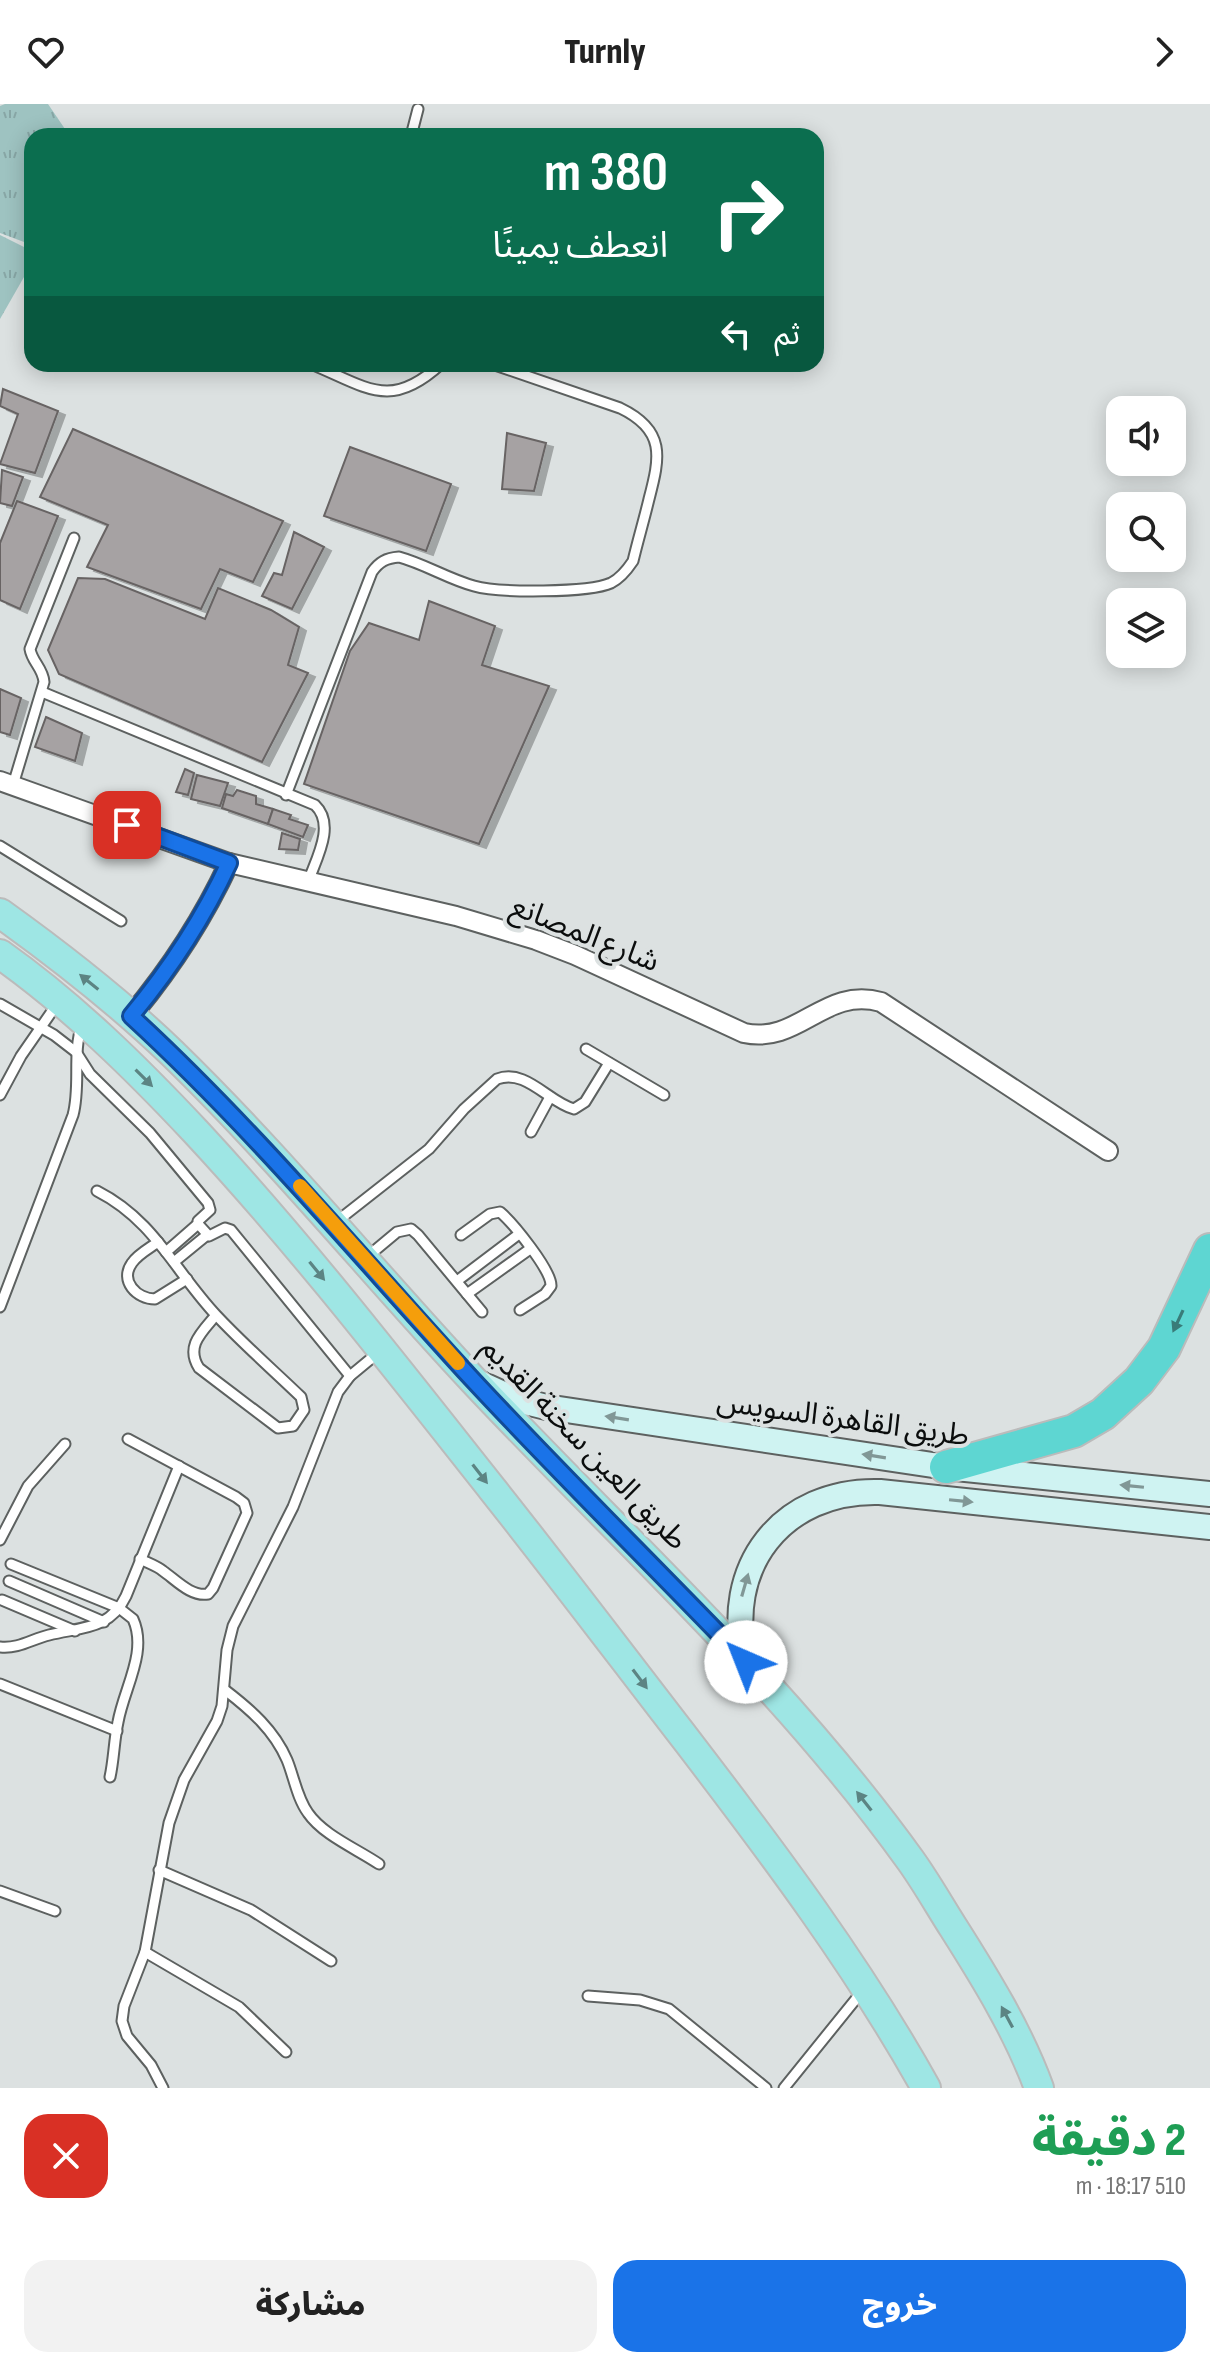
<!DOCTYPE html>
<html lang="ar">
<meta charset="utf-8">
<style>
body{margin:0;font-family:"Sofia Sans Condensed","Noto Sans Arabic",sans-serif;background:#f2f2f2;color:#222;direction:rtl;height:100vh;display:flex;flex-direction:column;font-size:30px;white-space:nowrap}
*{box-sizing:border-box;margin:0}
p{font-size:26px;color:#767676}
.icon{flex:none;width:44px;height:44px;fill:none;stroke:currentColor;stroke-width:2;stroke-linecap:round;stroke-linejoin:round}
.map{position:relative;height:1984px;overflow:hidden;direction:ltr}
.details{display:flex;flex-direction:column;background:#fff;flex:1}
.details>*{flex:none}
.banner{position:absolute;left:24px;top:24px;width:800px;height:244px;border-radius:24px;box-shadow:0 4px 20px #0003;direction:rtl;background:#0b6e4f;color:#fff;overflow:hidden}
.tools{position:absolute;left:1106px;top:292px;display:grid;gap:16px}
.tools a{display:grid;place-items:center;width:80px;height:80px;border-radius:16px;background:#fff;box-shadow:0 4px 20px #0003;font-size:40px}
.pin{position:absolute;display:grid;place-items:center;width:68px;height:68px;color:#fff;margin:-34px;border-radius:16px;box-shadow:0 4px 12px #0006}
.me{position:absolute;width:88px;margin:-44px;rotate:316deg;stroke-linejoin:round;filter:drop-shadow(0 0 6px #0008)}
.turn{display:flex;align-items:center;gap:28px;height:168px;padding:0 24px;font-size:36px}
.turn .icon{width:104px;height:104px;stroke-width:2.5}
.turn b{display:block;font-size:56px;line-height:68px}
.then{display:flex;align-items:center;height:76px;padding:0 24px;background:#0003;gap:16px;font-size:30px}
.round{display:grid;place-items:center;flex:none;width:84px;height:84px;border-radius:24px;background:#f2f2f2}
.head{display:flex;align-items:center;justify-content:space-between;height:136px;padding:0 24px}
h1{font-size:48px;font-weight:800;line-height:60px;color:#1e9e55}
.action{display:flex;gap:16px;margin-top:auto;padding:16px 24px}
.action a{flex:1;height:92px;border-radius:24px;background:#1a73e8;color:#fff;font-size:32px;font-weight:800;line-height:92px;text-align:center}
.action a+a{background:#f2f2f2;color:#222}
header{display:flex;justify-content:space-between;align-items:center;height:104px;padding:0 24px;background:#fff;font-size:36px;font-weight:800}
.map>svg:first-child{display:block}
</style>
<header><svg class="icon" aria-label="forward" viewBox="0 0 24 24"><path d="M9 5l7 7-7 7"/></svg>Turnly<svg class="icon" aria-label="heart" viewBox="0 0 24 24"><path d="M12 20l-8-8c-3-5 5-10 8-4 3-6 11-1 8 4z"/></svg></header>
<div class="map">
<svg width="1210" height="1984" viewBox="0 0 1210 1984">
<defs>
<pattern id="grass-tufts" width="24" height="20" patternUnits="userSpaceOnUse" patternTransform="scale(2)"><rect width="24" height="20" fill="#9ec3c1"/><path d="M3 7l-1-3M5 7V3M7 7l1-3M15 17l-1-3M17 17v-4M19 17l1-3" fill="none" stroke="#87a6a5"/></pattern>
<filter id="shadow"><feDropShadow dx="7" dy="4" stdDeviation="0" flood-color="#0004"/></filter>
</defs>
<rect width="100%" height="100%" fill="#dce1e1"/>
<g fill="url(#grass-tufts)">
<path d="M5,0H48L65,25L58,32H32V141L0,129V2Z"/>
<path d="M0,131L32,147V159L0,215Z"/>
</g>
<g fill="#a6a2a3" stroke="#676464" stroke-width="2" filter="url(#shadow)">
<path d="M3,285L58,307L35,369L0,360L18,310L0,302Z"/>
<path d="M73,325L283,417L253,478L220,465L201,505L87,463L108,421L40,393Z"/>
<path d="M507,329L546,339L534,387L502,385Z"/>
<path d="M350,343L451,380L426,447L324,412Z"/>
<path d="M2,366L23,373L12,402L0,399Z"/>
<path d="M17,397L58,412L20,505L0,496V439Z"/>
<path d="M294,428L324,443L292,505L262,492L274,469L282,471Z"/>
<path d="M78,474L105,475L205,515L218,484L271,506L299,523L288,561L308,569L262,658L59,570L48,546Z"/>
<path d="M429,497L495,522L482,561L549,582L479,740L304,680L350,547L369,519L419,536Z"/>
<path d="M0,585L21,594L10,631L0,628Z"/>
<path d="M46,613L82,629L75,657L35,643Z"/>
<path d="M185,665L194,669L188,691L176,688Z"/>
<path d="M197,671L228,679L220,702L191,695Z"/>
<path d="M237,686L256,692V700L273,705L268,720L222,704L226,690L233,692Z"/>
<path d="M273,705L291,711L289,715L308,721L303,733L268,720Z"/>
<path d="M282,729L300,735L298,746L279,745Z"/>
</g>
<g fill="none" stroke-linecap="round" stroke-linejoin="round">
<g stroke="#5d6160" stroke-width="13">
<g id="lane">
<path d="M411,32L418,5"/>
<path d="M311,260C367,283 390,307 441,260"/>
<path d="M42,588L315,701C336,721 316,755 308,778"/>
<path d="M13,681L44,578C43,564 32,558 30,545L74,434"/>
<path d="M286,691L372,468C379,458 386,454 399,453C425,460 448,475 474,482C498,489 589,489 611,479C621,474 627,466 633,457C638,436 644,416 649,395C660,353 666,326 620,304L492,260"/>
<path d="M0,742L121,817"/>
<path d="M0,900L54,931L76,948L90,970L150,1029L208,1099L210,1106L198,1117L199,1121L209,1132L225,1124L231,1126L350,1272"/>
<path d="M586,945L664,991"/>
<path d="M0,991L21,952L57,900"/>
<path d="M531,1028L550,993"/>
<path d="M97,1087C154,1116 174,1166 216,1211C243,1240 273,1266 301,1293L304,1306L293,1322L278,1324L199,1264C185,1242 202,1228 216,1211"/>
<path d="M336,1118L429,1045L464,1005L497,975C526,964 548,998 574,1005L585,998L609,959"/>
<path d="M461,1131L490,1110L500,1108C513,1119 552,1167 551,1182L545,1190L520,1206"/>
<path d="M158,1138C150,1144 138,1150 132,1159C119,1177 137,1195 155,1195L187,1175"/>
<path d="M166,1148L198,1120"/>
<path d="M367,1153L397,1128L411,1125L418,1131L482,1208"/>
<path d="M174,1158L207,1131"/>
<path d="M457,1177L519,1130"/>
<path d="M467,1190L530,1145"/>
<path d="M0,1203L73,1011C81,981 72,950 82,920"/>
<path d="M128,1335L236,1393L244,1399L247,1409L213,1484L208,1490C191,1493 176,1476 163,1467C157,1462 148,1459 140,1455"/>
<path d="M0,1436L28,1382L65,1340"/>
<path d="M11,1460L119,1504L133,1515C148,1548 124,1584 118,1618C114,1636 114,1655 110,1673"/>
<path d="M9,1477L104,1518"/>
<path d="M2,1496L75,1527"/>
<path d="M0,1543C19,1545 32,1535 49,1531C81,1523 110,1526 126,1492L179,1362"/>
<path d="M0,1580L117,1627"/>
<path d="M225,1586C251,1606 274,1626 287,1656C294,1673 297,1694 308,1709C323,1731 357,1745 379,1760"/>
<path d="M159,1766L251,1806L331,1857"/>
<path d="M0,1787L55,1807"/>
<path d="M145,1848L239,1903L286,1948"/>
<path d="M588,1892L640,1896L669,1905L766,1984"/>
<path d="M163,1984L151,1961L127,1932L122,1917L124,1902L145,1848L169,1719L184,1676L217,1617L222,1602L227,1546L233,1522L293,1403L338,1288L350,1272L379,1248"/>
<path d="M784,1984L864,1885"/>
</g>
</g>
<g stroke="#5d6160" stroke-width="22">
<g id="street">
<path d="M0,677L229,759L456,812L536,836L575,851L744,929C799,941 824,882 881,898L1108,1047"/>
<path d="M131,912C171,864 203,815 229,759"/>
</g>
</g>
<g stroke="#5d6160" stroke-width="28">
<g id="secondary">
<path d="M479,1279L514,1295L546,1303L946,1363L1210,1390"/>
<path d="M746,1558C721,1464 782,1385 880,1388L1210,1423"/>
</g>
</g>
<g stroke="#bbb" stroke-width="32">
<g id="primary">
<path d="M0,809C60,852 119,898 172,949C279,1053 372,1168 473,1276C621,1434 784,1580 911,1757C926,1778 939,1801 953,1823C986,1875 1018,1927 1039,1984"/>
<path d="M0,850C72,901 136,964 196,1028C302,1142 397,1265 493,1386C559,1469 623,1554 688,1638C773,1749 858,1862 926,1984"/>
</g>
</g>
<g stroke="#bbb" stroke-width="36">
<path id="highway" d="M946,1363L1074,1327L1103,1310L1139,1277L1164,1244L1210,1146"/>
</g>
<use href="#lane" stroke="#fff" stroke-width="9"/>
<use href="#street" stroke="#fff" stroke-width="18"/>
<use href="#secondary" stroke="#cff3f2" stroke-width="24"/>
<use href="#primary" stroke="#9ee6e4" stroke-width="28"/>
<use href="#highway" stroke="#5ed6d2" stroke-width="32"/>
</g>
<defs><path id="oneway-solid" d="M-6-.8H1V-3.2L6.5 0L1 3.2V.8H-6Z" transform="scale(2)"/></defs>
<g fill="#5c8483">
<use href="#oneway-solid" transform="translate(89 878) rotate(-141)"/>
<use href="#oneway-solid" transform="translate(144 974) rotate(45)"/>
<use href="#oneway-solid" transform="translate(317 1167) rotate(51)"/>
<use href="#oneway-solid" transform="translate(480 1370) rotate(52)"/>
<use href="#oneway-solid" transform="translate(640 1575) rotate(53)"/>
<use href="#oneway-solid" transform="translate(864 1697) rotate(-128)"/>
<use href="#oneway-solid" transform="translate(1007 1913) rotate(-118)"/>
</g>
<use fill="#397c79" href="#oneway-solid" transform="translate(1178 1217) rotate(115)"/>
<g fill="#819796">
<use href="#oneway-solid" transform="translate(617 1314) rotate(-171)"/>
<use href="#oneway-solid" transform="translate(874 1352) rotate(-171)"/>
<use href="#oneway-solid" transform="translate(1132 1382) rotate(-174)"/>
<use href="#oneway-solid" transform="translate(961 1397) rotate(6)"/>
<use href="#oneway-solid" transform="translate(745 1481) rotate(-74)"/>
</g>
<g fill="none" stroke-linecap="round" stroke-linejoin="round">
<g stroke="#114b97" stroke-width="20">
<path id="route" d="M127,721L229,759C203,815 171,864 131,912C253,1024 359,1152 472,1275C561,1371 655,1463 746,1558"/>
</g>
<use href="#route" stroke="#1a73e8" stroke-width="14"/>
<path stroke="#f59e0b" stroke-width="14" d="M300,1082L458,1259"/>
</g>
<g text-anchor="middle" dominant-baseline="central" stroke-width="8" stroke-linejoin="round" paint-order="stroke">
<g font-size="30" fill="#0b0d0d" stroke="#dce1e1">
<text transform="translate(585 830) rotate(22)">شارع المصانع</text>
<text transform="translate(843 1315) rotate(8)">طريق القاهرة السويس</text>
<text transform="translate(584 1340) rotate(46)">طريق العين سخنة القديم</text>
</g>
</g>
</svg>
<div class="tools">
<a><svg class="icon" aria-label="sound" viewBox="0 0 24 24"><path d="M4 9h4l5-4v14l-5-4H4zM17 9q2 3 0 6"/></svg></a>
<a><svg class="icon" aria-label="search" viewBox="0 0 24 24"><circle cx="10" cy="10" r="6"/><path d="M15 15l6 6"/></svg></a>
<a><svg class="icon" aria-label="layers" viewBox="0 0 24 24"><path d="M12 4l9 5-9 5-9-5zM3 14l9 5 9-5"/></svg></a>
</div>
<div class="pin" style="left:127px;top:721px;background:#d93025"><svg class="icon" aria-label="arrive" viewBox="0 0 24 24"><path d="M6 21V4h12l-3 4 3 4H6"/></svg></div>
<svg class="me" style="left:746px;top:1558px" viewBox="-20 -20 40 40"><circle r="19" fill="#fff"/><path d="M0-13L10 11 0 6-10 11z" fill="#1a73e8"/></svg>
<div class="banner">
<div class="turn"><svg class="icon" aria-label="right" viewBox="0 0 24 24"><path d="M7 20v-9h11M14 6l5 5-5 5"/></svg><div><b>380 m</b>انعطف يمينًا</div></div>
<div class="then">ثم<svg class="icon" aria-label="left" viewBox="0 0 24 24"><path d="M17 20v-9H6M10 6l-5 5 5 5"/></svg></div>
</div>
</div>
<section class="details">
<div class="head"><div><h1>2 دقيقة</h1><p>510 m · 18:17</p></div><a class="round" style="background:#d93025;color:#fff"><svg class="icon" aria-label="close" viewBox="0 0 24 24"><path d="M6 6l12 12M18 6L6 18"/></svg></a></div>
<div class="action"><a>خروج</a><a>مشاركة</a></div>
</section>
